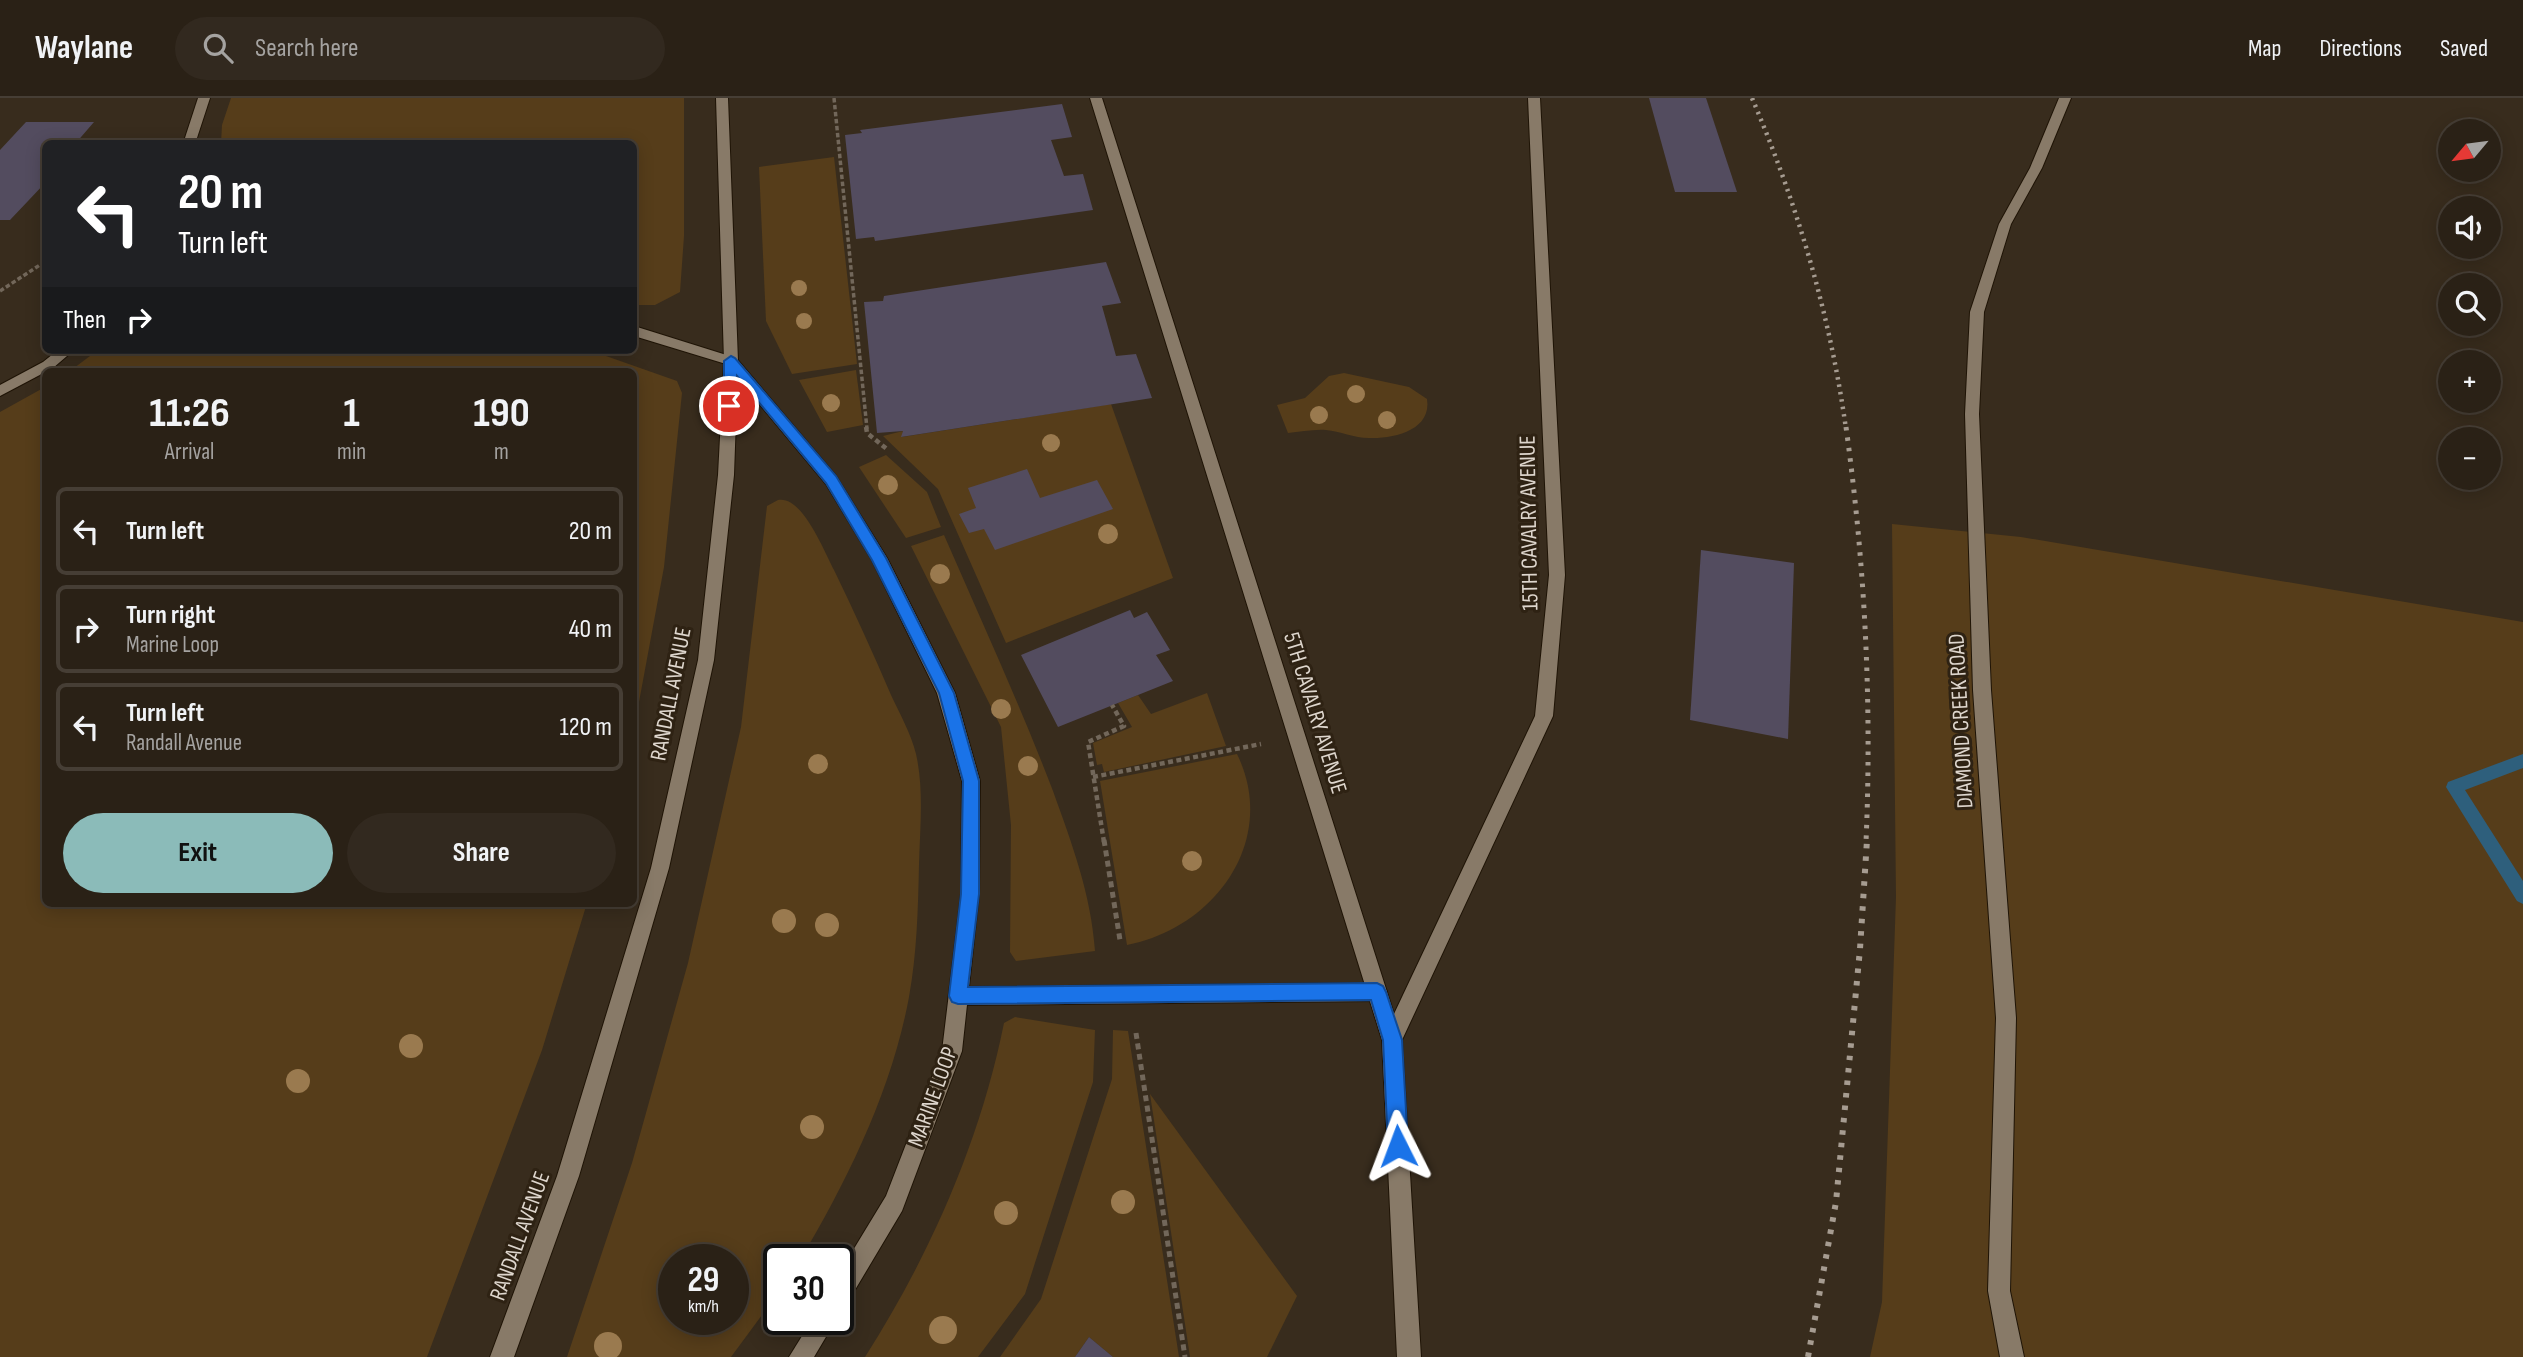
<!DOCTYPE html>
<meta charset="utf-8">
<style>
body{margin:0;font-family:"Sofia Sans Condensed",sans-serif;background:#32291f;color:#f1f3f6;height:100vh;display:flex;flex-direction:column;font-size:26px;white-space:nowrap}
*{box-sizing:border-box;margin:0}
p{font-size:23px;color:#a5a3a1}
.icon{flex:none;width:38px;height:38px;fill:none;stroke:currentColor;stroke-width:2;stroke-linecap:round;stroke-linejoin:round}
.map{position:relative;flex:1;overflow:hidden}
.panel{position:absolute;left:42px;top:270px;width:595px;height:539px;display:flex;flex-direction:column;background:#2a2116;border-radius:10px;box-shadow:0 4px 18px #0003,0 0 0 2px #463e35}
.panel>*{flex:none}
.banner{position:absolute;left:42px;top:42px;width:595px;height:214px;border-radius:10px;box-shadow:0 4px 18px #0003,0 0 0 2px #463e35;background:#202124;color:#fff;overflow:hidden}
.needle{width:46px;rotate:241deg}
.fabs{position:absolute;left:2438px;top:21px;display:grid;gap:14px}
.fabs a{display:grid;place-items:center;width:63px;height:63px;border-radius:50%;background:#2a2116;box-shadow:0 4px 18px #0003,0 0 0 2px #463e35;font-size:35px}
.speed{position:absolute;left:658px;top:1146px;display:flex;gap:14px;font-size:35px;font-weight:700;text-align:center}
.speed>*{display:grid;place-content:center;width:91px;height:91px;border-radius:50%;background:#2a2116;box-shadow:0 4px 18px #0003,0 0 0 2px #463e35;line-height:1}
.speed small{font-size:18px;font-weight:400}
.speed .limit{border:4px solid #111;border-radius:10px;background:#fff;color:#111}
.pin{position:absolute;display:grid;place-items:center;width:60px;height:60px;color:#fff;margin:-30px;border:4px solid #fff;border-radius:50%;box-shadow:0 2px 7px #0007}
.me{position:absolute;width:77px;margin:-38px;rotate:357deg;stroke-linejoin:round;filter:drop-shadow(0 0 5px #0008)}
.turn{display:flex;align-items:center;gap:24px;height:147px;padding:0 21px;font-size:32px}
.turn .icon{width:91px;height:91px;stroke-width:2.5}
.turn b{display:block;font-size:49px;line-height:60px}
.then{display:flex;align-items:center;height:66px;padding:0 21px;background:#0003;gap:14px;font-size:26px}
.eta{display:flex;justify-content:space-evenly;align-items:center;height:119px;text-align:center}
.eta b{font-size:42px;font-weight:700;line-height:49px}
.primary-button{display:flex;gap:14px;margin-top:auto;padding:14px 21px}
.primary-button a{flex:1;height:80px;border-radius:42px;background:#8bbbb9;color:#111;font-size:28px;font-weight:700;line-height:80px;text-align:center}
.primary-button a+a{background:#32291f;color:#f1f3f6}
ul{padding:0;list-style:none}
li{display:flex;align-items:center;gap:21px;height:88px;margin:0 14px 10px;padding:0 7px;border:4px solid #463e35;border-radius:10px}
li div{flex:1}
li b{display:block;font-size:26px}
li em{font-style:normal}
header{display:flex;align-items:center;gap:42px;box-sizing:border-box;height:98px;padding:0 35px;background:#2a2116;border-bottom:2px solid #463e35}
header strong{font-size:33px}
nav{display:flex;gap:38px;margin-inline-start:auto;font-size:24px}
.search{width:490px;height:63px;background:#32291f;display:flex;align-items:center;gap:18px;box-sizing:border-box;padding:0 24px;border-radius:38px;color:#a5a3a1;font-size:26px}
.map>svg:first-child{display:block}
</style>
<header>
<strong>Waylane</strong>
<div class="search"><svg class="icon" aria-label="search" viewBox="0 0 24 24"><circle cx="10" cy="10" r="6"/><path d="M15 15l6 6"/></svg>Search here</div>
<nav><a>Map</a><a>Directions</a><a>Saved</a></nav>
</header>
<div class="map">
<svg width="2523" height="1259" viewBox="0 0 2523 1259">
<rect width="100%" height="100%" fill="#382c1d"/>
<g fill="#563d1a" fill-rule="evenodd">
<path d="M231,0H684V138L680,194L655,207H634V46L221,45L222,27Z"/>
<path d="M834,59L857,266L792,276L766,223L759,69Z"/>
<path d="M98,252H589L677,283L682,295L664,469L634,631V273H70Z"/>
<path d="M856,272L863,327L827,334L799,282Z"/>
<path d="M1344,275L1409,289L1427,301C1432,332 1394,341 1369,340C1354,340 1340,333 1326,332C1314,331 1300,334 1288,335L1277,307L1305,300L1329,278Z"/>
<path d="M45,289L46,805H587L542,952L427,1259H0V314Z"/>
<path d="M1111,306L1173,480L1006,545L938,391L883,338L903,333L902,339Z"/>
<path d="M886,357L927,394L941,429L906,440L859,369Z"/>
<path d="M778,402C802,397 824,453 834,472C854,513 873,555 891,597C900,616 911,636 916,656C924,691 920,730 919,767C918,811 917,855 909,899C892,991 848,1082 800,1162H779V1194L731,1259H567L632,1065L688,865L741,629L767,408ZM733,1162V1222H674V1162Z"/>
<path d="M1892,426L2021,439L2523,524V1259H1870L1882,1204L1896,799Z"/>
<path d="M944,437C981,522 1020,607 1053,693C1072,746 1091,796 1095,853L1016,863L1010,854L1011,727L1001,629L911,448Z"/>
<path d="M1207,595L1226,648L1104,674L1102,666L1097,667L1093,645L1132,629L1118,605L1138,597L1151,616Z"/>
<path d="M1237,656C1279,742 1215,830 1127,847L1100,683Z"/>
<path d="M1015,919L1095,932L1093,984L1025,1196L978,1259H865C930,1157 980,1044 1004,925Z"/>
<path d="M1113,932L1128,933L1179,1259H1113L1089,1239L1075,1259H1000L1041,1201L1112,981Z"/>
<path d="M1150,996L1297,1198L1267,1259H1190Z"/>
</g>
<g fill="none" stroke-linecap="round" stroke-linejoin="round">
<path fill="#2e5f7c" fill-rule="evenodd" d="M2523,656V670L2465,692L2523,783V806L2517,803L2446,689L2448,684Z"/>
</g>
<g fill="#534c5f">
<path d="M1649,0H1706L1737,94H1675Z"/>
<path d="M1062,6L1072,39L1051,42L1064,78L1083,76L1093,112L875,143L874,139L856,141L845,37L862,35L860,32Z"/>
<path d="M26,24H94L75,46H46V84L10,122H0V52Z"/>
<path d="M1106,164L1121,205L1102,208L1116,258L1136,256L1152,300L901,339L903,333L877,335L864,204L883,203L884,198Z"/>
<path d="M1027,371L1040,400L1097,382L1113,411L995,452L984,431L969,435L959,416L976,410L968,390Z"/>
<path d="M1701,452L1794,465L1788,641L1690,622Z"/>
<path d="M1130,512L1134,520L1147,514L1170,552L1156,557L1173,583L1058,629L1021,557Z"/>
<path d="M1089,1239L1113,1259H1075Z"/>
</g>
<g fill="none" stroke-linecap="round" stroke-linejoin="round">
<g stroke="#1f1406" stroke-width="2">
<g id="service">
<path d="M2059,0H2071L2042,70L2011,126L1984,214L1979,316L1991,592L2016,920L2010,1193L2024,1259H2000L1988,1193L1996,920L1973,592L1965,316L1970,214L1999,126L2030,70Z"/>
<path d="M1377,885L1384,887L1387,894L1384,901L1377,903L959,907L952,905L949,898L952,891L959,889Z"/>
</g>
</g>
<g stroke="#1f1406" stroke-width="2">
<g id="minor">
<path d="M198,0H210L195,46H183Z"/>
<path d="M1090,0H1102L1394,916L1535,618L1549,477L1528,0H1540L1565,477L1553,618L1402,942L1421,1259H1397L1382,942Z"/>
<path d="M634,228L736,260L836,378L887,460L955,595L980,683L979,796L962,953L902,1113L846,1207L838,1210V1177L886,1098L942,953L961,796L962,683L937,595L872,462L826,386L726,266L634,238Z"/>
<path d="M58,252H74L53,270L0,298V287L43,264Z"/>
<path d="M812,1222H836L814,1259H789Z"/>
</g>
</g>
<g stroke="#1f1406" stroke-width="2">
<path id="tertiary" d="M716,0H728L738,263L734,377L714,562L669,770L579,1078L514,1259H490L557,1078L651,770L698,562L718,377L724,263Z"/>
</g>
<g stroke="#72675a" stroke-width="3.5" stroke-dasharray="4.5 2.5" stroke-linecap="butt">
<path d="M834,0L867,331"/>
<path d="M0,193L46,163"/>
</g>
<g stroke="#72675a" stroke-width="4.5" stroke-dasharray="5 3.5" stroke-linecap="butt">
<path d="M866,329L867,335L888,352"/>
<path d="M1093,679L1261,646"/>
<path d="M1104,744L1088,644L1124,628L1112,607"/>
</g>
<g stroke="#72675a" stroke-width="5" stroke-dasharray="6 4.5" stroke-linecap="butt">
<path d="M1104,742L1120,842"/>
<path d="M1136,935L1185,1259"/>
</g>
<use href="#service" fill="#887a68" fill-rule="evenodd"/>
<use href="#minor" fill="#887a68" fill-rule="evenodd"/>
<use href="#tertiary" fill="#887a68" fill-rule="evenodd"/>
<path stroke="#a69c91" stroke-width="4.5" stroke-dasharray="2.5 5" stroke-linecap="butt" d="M1752,0C1797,106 1830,216 1846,331"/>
<path stroke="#a69c91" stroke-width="5" stroke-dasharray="3.5 7" stroke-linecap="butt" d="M1846,329C1865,467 1872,605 1866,744"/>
<path stroke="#a69c91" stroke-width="6" stroke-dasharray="4.5 8" stroke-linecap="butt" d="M1808,1259L1836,1104L1860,851L1867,742"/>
</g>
<g fill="#9a7a4f">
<circle cx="799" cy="190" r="8"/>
<circle cx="804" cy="223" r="8"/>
<circle cx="1356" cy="296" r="9"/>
<circle cx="831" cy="305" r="9"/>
<circle cx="1319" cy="317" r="9"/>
<circle cx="1387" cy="322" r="9"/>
<circle cx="1051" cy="345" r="9"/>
<circle cx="888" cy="387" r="10"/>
<circle cx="1108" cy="436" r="10"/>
<circle cx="940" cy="476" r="10"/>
<circle cx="1001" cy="611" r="10"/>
<circle cx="818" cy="666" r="10"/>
<circle cx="1028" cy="668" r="10"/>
<circle cx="1192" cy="763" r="10"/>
<circle cx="784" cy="823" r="12"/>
<circle cx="827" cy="827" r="12"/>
<circle cx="411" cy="948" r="12"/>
<circle cx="298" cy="983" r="12"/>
<circle cx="812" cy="1029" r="12"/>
<circle cx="1123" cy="1104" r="12"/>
<circle cx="1006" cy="1115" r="12"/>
<circle cx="943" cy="1232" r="14"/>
<circle cx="608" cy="1248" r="14"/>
</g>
<path fill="#1a73e8" stroke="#114b97" stroke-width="2" d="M731,258L735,260L836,378L886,460L954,595L979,683V796L968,889L1377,885L1383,888L1386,894L1402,942L1408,1048L1405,1054L1398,1057L1391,1054L1388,1048L1383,942L1371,902L958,906L952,904L949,898L961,796L963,683L939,595L872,462L826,385L737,278L736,308L734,312H724V263Z"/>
<g text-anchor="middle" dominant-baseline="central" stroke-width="6" stroke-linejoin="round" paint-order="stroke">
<g font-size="23" fill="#ded6cd" stroke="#2e2213">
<text transform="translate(1529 425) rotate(-91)">15TH CAVALRY AVENUE</text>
<text transform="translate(671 596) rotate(-79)">RANDALL AVENUE</text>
<text transform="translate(1315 615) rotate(73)">5TH CAVALRY AVENUE</text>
<text transform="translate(1961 623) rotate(-93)">DIAMOND CREEK ROAD</text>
<text transform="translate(933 999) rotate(-70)">MARINE LOOP</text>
<text transform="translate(520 1138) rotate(-70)">RANDALL AVENUE</text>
</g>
</g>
</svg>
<div class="fabs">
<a><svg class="needle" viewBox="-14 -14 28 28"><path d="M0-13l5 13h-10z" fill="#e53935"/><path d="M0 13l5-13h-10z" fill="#a5a3a1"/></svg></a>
<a><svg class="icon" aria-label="sound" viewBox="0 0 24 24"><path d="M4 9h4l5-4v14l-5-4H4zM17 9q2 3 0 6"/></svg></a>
<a><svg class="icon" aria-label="search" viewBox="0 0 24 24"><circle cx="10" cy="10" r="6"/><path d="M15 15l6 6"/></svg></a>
<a>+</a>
<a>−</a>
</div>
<div class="speed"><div>29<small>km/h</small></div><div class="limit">30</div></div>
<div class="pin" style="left:729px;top:308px;background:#d93025"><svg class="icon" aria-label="arrive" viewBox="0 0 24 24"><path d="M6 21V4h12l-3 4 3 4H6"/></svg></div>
<svg class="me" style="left:1398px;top:1048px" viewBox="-20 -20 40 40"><path d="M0-17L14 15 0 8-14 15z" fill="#1a73e8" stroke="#fff" stroke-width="4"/></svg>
<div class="banner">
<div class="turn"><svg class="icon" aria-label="left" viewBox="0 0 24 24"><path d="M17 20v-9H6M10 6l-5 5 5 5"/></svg><div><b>20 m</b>Turn left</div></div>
<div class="then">Then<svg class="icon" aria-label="right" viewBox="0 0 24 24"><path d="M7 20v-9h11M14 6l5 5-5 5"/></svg></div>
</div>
<section class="panel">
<div class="eta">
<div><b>11:26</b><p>Arrival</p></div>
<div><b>1</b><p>min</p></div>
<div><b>190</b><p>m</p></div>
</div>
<ul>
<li><svg class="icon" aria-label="left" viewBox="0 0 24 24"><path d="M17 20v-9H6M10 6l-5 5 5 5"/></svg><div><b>Turn left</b></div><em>20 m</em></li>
<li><svg class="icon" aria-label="right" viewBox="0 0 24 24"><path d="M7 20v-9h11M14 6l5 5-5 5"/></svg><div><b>Turn right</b><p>Marine Loop</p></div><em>40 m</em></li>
<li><svg class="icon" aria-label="left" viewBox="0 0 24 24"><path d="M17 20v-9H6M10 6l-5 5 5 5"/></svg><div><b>Turn left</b><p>Randall Avenue</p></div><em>120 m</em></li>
</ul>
<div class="primary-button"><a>Exit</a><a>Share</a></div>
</section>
</div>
